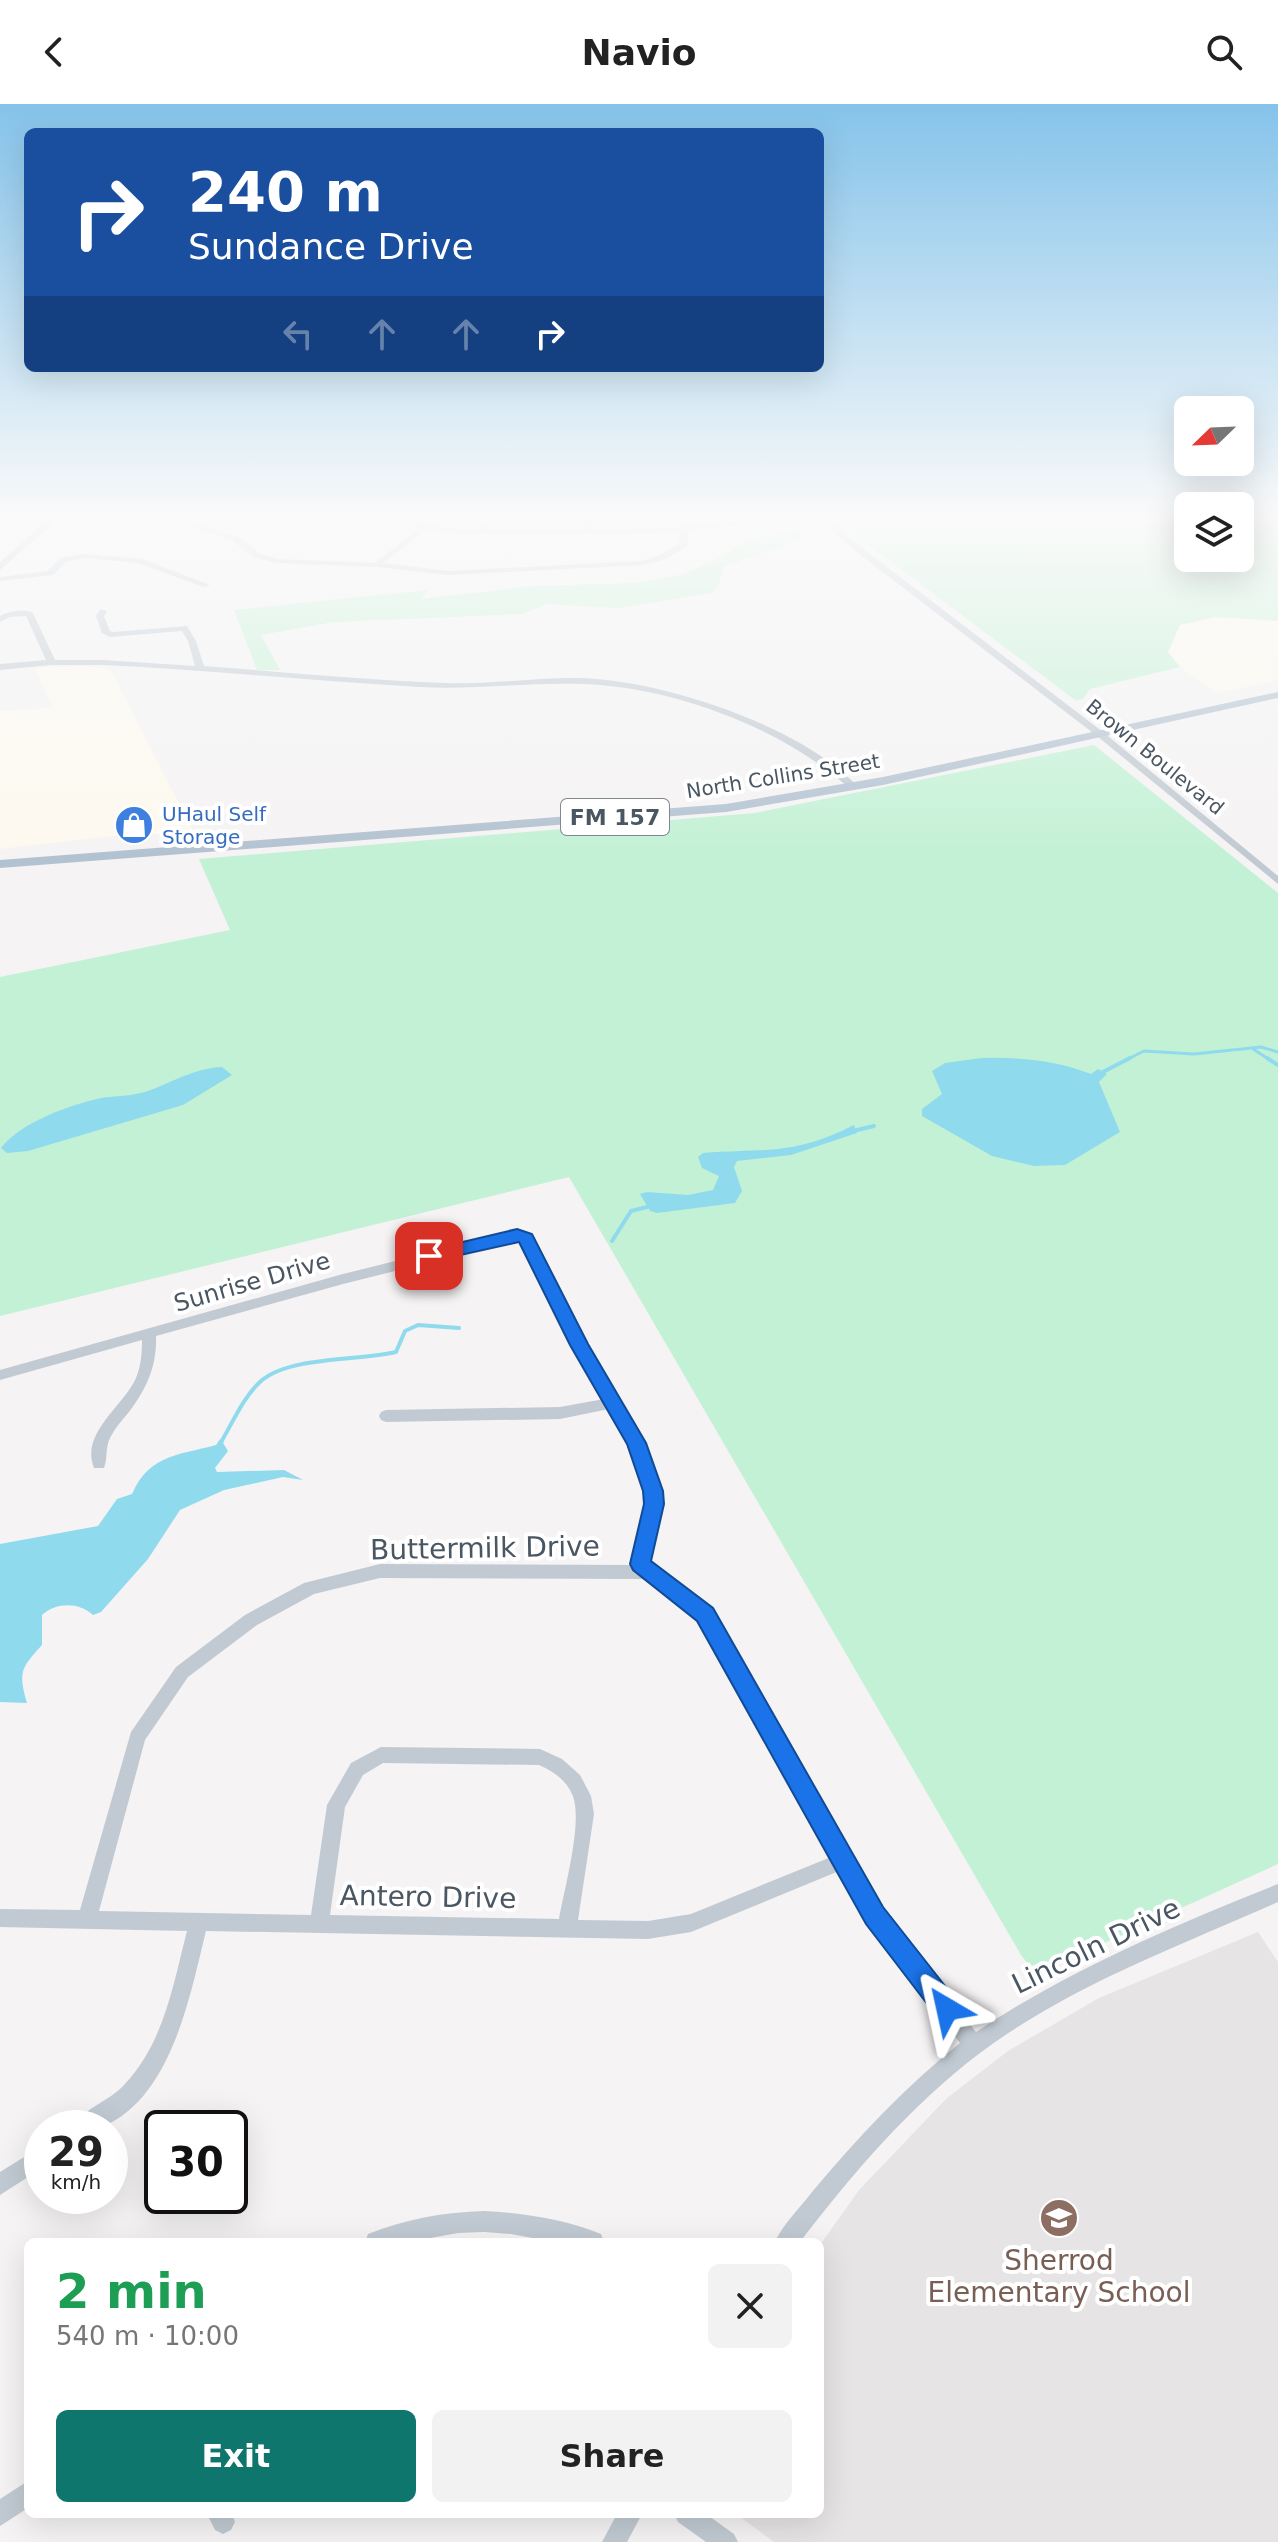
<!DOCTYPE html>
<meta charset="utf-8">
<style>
body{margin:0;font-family:"DejaVu Sans",sans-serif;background:#f2f2f2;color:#222;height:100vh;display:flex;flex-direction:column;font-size:30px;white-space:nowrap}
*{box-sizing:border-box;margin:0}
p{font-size:26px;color:#767676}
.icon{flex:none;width:44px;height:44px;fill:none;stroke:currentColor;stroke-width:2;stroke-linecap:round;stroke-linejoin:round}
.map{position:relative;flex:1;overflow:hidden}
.sheet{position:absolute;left:24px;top:2134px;width:800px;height:280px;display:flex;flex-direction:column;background:#fff;border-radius:12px;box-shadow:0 8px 32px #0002}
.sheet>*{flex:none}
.hud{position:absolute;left:24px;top:24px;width:800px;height:244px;border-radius:12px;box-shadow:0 8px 32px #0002;background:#1a4fa0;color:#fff;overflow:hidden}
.needle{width:52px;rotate:247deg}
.tools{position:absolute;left:1174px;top:292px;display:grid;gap:16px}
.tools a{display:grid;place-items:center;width:80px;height:80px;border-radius:12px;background:#fff;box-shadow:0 8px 32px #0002;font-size:40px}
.speed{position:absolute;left:24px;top:2006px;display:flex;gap:16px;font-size:40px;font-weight:700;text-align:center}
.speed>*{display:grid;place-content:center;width:104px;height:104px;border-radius:50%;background:#fff;box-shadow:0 8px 32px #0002;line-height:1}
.speed small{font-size:20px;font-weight:400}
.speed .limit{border:4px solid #111;border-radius:12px;background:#fff;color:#111}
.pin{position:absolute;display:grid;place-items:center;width:68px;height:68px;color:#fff;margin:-34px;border-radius:16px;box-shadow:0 4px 12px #0006}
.me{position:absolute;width:88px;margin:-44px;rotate:324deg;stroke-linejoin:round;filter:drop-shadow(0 0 6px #0008)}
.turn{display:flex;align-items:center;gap:28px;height:168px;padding:0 32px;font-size:36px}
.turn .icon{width:104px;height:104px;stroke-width:2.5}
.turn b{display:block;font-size:56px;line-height:68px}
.lanes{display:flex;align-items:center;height:76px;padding:0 32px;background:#0003;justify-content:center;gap:40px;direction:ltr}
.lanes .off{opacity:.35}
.round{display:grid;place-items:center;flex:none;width:84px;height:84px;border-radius:12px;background:#f2f2f2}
.head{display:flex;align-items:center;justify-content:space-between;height:136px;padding:0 32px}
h1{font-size:48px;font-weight:700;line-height:60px;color:#1e9e55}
.button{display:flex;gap:16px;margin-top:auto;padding:16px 32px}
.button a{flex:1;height:92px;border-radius:12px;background:#0f766e;color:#fff;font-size:32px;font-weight:700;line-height:92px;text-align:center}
.button a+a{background:#f2f2f2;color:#222}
header{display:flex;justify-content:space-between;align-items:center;height:104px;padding:0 32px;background:#fff;font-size:36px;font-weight:700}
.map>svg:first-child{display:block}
</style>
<header><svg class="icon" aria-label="back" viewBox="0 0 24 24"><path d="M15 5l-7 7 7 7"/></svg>Navio<svg class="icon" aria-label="search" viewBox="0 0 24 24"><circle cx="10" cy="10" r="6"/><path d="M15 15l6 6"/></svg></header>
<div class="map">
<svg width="1278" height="2438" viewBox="0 0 1278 2438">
<rect width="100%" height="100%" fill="#f5f3f3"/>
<g fill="#fdf9ef">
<path d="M1215,513L1278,517V576L1218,589L1180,563L1168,548L1179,521Z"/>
<path d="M85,562L111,566L194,729L123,731L0,745V607L52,604L35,564Z"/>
</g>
<path fill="#e6e4e5" d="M1258,1828L1278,1858V2438H774L736,2410H820V2141L859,2086L947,1994L1008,1947L1099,1894Z"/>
<g fill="#c3f1d5">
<path d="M833,410H1188V454H1240V410H1278V517L1215,513L1180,521L1168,548L1180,563L1090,585L1083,595L1075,596L838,418Z"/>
<path d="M796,427L802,432L797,437L723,463L718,483L712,489L619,504L548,500L522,510L333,518L261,531L280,566H257L234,506L428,486L421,495L534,482L635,479L684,470L725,451L745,436Z"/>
<path d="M1094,641L1278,789V1760L1036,1870L1021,1851L569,1073L0,1212V873L230,826L199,755L755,709Z"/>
</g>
<g fill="#90daee">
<path d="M982,954C1020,953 1056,956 1091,970L1098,965L1107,970L1099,978L1120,1028L1065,1061L1034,1062L992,1052L922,1012V1005L942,990L932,967L945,959Z"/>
<path d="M222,963L232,971L183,1001L28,1047L7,1049L1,1044C21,1018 70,1001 101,994C115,992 131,992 145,988C171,979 194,964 222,963Z"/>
<path d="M854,1021L857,1029L791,1051L737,1057L734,1063L742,1087L735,1099L657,1109L650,1107L640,1090L647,1088L688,1091L713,1086L719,1072L702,1064L698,1053L703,1049C768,1044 792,1052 854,1021Z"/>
<path d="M223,1339L228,1347L215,1364L217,1368L284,1366L303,1376L283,1373L224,1386L180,1406L148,1455L101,1508L93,1511C79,1498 56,1498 42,1511V1541C21,1564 18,1568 27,1599L0,1598V1440L98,1422L117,1395L132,1390C150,1348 184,1351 223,1339Z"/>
</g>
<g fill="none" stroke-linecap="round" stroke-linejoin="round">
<g stroke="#90daee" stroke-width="3">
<path d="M1253,945L1270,956"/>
<path d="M1126,956L1144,947L1194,950L1261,943L1278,948"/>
</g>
<g stroke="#90daee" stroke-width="4">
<path d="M1267,954L1278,961"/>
<path d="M1099,970L1130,954"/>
<path d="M853,1027L874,1022"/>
<path d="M612,1137L631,1107L647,1103"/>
<path d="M220,1340C232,1320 243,1293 261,1277C290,1252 359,1257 396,1248L405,1227L418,1221L459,1224"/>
</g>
<path stroke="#90daee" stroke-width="5" d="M218,1343L221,1338"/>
<g fill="#c1cad2" fill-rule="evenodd">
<path d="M134,410H150L113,417L109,415Z"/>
<path d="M158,410H168L239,433L261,450L278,455L375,459L419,424L398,421L365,410L464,426H476L498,410H501V414L486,426H585L587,410H594L593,426L679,423L676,413L680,411L684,413L686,423L800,410H822L865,446L1103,628L1278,772V780L1097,632L859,450L816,412L687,427L689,433L686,443L664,456L642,461L448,471L378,463L278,459L255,454L233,437ZM427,425L464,430H630L680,428L679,440L658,452L642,457L448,467L383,459Z"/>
<path d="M352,410H362L334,422L327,420Z"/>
<path d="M85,450L142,455L210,481L203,483L138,459L85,454L66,458L53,471L0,477V473L48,467L60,454Z"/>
<path d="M100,505L107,507L104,512L110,527L113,528L187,522L196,537L204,562C284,568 365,576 446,579C491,581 535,573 580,574C662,576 802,622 858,683L850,685C783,624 673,583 583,580C528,578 474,586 419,583C313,577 208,566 103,561H52L0,566V560L46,556L26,512L10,513L0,518V512C8,507 25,504 33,509L55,556H103L195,562L188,537L182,527L110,533L102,529L96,512Z"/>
<path d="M520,1126L531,1131L533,1134L587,1241L643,1339L661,1387L662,1400L648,1459L711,1505L881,1805L976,1928C1069,1866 1175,1821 1278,1780V1798C1177,1843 1069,1882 980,1949C910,2002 853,2069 800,2138H775C783,2120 800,2104 812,2088C857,2034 905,1983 960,1939L867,1817L839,1767L691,1828L648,1835L206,1827C190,1891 172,1994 102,2023C94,2026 81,2024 72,2024C79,2007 111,1996 124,1981C164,1939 173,1881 187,1827L0,1823V1805L80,1806L131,1628L176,1563L245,1511L304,1479L380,1460L633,1461C634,1441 645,1420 646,1399C648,1373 622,1328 609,1305L560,1315L386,1318L381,1316L379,1312L381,1308L386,1306L560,1303L604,1295L519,1136L343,1180L156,1232C157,1262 147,1284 129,1308C122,1316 115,1324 110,1334C105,1344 108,1354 104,1364H94C80,1329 123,1303 136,1274C141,1262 142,1250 142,1236L0,1276V1266L343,1170ZM380,1474L643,1475L699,1515L831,1753L691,1810L648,1817L578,1816L594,1710L591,1692L580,1671L562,1655L540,1645L381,1643L351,1659L327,1701L311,1811L99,1807L145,1636L188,1573L257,1521L314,1490ZM383,1659L539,1661C553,1667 566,1676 572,1690C584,1715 564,1786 559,1815L330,1811L345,1703L363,1671Z"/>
<path d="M42,2042V2064L0,2091V2068Z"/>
<path d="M484,2107C524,2109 564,2115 601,2130L604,2138H555L511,2130L484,2128L458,2129L408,2138H365L368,2130C406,2115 444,2108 484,2107Z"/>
<path d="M28,2377V2404L0,2422V2395Z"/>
<path d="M207,2410H232L235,2418L231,2426L223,2430L215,2426Z"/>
<path d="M617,2410H642L627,2438H602Z"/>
<path d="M674,2410H706L734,2430L738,2438H706L678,2418Z"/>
</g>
<g fill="#b3c2d1" fill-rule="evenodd">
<path d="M54,410H64L0,466V458Z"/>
<path d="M1278,588V594L883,681L726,708L0,764V756L726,700L883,673Z"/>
</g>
</g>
<linearGradient id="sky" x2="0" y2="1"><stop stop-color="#85c3ea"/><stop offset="0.55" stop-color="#fafafa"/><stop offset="1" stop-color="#fafafa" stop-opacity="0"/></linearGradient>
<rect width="1278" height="751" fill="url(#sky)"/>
<path fill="#1a73e8" stroke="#114b97" stroke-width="2" d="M517,1125L532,1130L588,1240L646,1339L663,1387L664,1400L651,1457L713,1504L883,1803L956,1896L960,1905L956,1914L947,1917L938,1914L866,1820L697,1517L633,1466L630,1460L644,1400L643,1387L627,1340L570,1241L519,1138L429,1158L420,1152L429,1146Z"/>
<defs>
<g id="shop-disc" transform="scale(2)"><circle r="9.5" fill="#3f7fe0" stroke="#fff"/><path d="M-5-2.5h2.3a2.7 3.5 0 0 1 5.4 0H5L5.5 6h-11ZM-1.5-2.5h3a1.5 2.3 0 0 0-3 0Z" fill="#fff"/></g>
<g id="school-disc" transform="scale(2)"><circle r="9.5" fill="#8d6e63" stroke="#fff"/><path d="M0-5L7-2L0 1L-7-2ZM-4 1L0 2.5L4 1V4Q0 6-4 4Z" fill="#fff"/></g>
</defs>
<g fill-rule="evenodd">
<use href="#shop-disc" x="134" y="721"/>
<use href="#school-disc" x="1059" y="2114"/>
</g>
<g text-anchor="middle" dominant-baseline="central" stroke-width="8" stroke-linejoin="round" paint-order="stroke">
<g font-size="20" fill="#4a5661" stroke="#fff">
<text transform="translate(1155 653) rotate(39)">Brown Boulevard</text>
<text transform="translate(783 672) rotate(-9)">North Collins Street</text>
</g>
<g font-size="20" fill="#366cbe" stroke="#fff" text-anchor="start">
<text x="162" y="710">UHaul Self<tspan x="162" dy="23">Storage</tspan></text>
</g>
<rect fill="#fff" stroke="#808990" stroke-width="2" x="561" y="695" width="108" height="36" rx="6"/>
<g font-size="22" font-weight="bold" fill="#4a5661">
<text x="615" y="713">FM 157</text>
</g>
<g font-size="24" fill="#4a5661" stroke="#fff">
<text transform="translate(252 1178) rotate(-16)">Sunrise Drive</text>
</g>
<g font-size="28" fill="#4a5661" stroke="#fff">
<text transform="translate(485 1444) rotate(-1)">Buttermilk Drive</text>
<text transform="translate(428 1793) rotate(1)">Antero Drive</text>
<text transform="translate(1096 1842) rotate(-26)">Lincoln Drive</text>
</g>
<g font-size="28" fill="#785e54" stroke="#fff">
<text x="1059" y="2156">Sherrod<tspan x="1059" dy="32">Elementary School</tspan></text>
</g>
</g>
</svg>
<div class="tools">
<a><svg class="needle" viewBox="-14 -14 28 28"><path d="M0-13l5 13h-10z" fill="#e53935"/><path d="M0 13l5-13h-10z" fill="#767676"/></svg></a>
<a><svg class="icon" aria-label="layers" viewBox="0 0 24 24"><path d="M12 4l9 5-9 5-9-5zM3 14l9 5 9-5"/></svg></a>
</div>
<div class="speed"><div>29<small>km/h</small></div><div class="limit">30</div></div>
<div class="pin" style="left:429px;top:1152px;background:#d93025"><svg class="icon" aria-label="arrive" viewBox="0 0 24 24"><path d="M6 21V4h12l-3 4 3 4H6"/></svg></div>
<svg class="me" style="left:947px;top:1905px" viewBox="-20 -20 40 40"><path d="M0-17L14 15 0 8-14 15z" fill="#1a73e8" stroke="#fff" stroke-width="4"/></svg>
<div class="hud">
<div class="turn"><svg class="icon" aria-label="right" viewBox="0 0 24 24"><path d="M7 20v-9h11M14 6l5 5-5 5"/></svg><div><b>240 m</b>Sundance Drive</div></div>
<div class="lanes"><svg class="icon off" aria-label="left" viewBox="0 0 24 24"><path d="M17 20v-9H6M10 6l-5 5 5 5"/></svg><svg class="icon off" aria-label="ahead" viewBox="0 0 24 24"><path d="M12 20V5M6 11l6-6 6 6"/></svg><svg class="icon off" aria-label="ahead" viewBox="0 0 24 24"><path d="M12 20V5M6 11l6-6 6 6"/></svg><svg class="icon" aria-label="right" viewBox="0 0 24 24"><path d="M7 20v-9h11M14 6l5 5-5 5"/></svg></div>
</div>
<section class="sheet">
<div class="head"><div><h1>2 min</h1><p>540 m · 10:00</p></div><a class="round"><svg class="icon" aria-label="close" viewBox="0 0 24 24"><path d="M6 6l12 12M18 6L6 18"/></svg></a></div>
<div class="button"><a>Exit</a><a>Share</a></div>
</section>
</div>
